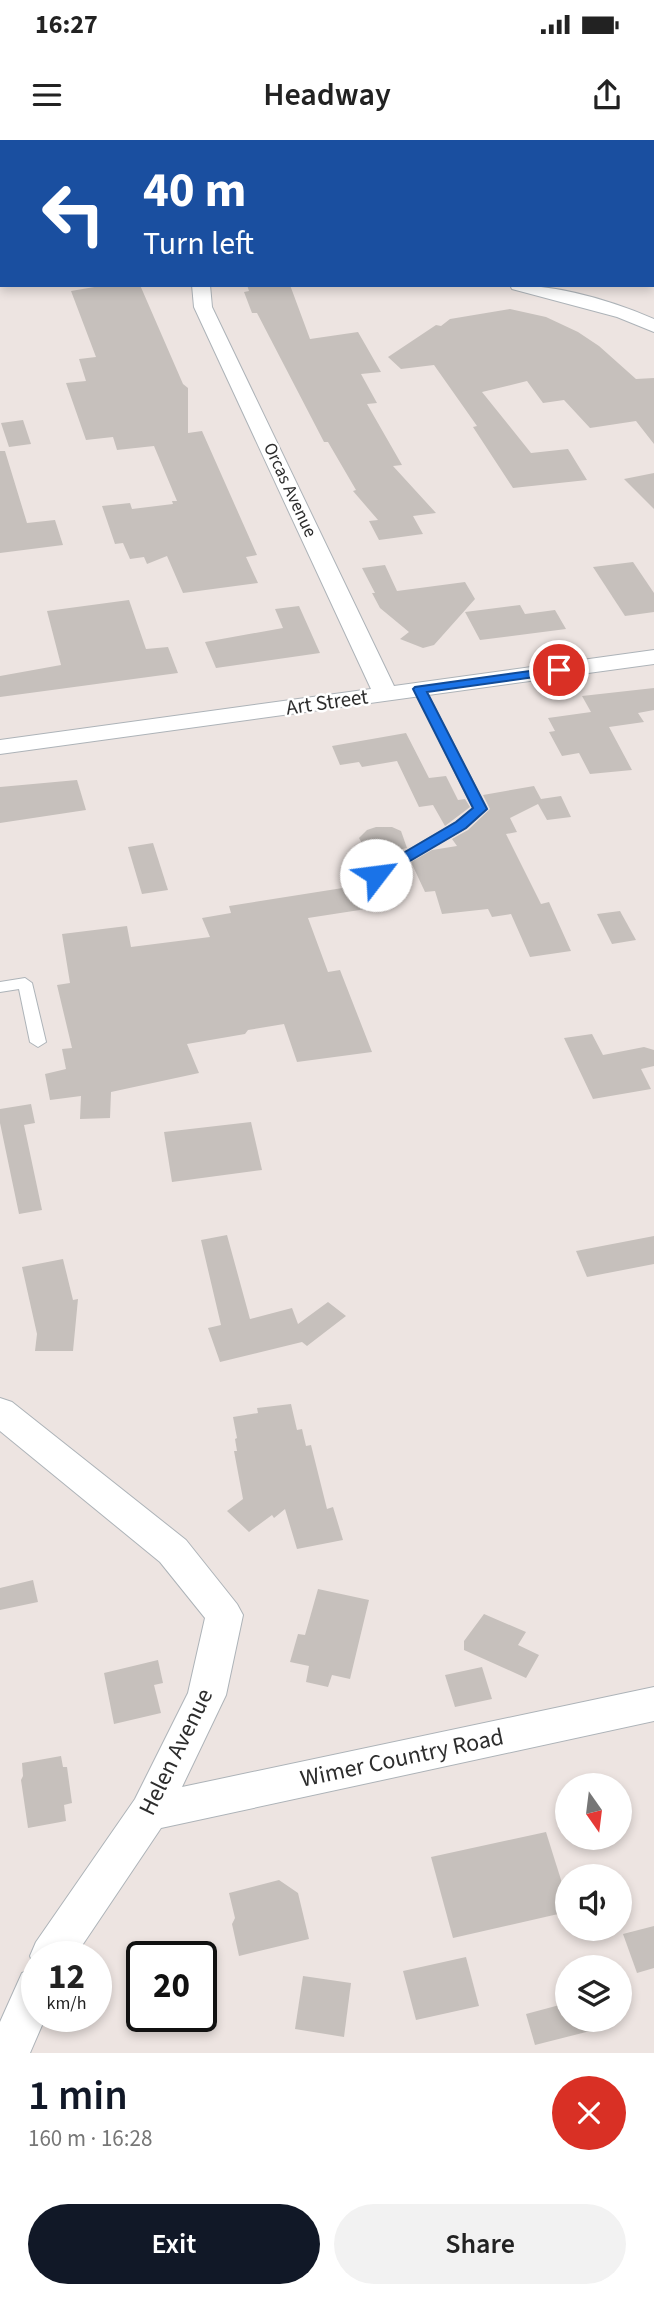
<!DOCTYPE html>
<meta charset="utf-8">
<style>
body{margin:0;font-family:"Source Sans 3",sans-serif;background:#f2f2f2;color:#222;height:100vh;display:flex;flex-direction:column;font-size:26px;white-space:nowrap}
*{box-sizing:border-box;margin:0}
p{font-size:23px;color:#767676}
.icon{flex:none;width:38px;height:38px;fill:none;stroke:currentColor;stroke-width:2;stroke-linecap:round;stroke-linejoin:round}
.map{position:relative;height:1913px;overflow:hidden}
.panel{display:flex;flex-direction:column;background:#fff;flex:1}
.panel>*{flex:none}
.hud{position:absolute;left:0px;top:0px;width:654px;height:147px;box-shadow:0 4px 10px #0003;background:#1a4fa0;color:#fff;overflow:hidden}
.needle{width:46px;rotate:166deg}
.buttons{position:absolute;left:555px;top:1633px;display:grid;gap:14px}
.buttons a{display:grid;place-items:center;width:77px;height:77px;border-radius:50%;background:#fff;box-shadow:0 4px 10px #0003;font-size:35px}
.speed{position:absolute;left:21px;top:1801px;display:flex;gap:14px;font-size:35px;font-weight:700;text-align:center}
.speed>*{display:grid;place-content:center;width:91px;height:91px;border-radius:50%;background:#fff;box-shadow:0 4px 10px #0003;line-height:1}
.speed small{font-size:18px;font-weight:400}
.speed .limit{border:4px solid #111;border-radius:10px;background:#fff;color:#111}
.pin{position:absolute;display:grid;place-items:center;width:60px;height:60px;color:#fff;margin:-30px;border:4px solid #fff;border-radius:50%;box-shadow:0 2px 7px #0007}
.me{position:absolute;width:77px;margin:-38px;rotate:60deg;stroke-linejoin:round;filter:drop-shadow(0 0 5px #0008)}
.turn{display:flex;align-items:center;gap:24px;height:147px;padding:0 28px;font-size:32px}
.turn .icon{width:91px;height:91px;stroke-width:2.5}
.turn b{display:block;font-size:49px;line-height:60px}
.round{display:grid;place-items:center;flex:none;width:74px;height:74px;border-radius:37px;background:#f2f2f2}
.head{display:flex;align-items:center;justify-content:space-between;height:119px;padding:0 28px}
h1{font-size:42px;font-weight:600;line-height:52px;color:#111827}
.action{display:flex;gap:14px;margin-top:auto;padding:14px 28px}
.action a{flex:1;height:80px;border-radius:42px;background:#111827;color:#fff;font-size:28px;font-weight:600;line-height:80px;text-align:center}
.action a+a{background:#f2f2f2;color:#222}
.status{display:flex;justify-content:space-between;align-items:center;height:49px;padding:0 35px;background:#fff;direction:ltr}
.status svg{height:19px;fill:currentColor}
header{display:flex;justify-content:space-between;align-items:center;height:91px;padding:0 28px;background:#fff;font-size:32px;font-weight:600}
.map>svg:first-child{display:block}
</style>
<div class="status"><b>16:27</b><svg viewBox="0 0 49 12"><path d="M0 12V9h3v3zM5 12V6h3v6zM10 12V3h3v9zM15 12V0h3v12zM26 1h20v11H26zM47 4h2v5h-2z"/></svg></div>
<header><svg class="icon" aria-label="menu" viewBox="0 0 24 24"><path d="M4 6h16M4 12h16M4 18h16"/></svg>Headway<svg class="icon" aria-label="share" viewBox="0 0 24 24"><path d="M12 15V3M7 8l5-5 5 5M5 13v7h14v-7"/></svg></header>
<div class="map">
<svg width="654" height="1913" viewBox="0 0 654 1913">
<rect width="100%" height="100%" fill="#ede4e1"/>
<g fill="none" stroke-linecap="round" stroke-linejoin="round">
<path stroke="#7de7e4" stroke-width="5" d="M368,2L371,0"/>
</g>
<g fill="#c6c0bc">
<path d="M106,145H140L183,244L188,248V293L202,291L257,415L246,417L258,443L183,453L167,416L147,424L144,417L130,419L123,403L115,404L102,366L130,363L132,369L173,364L172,361H177L154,306L117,310L113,297L86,300L66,243L86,241L79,219L96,217L71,151Z"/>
<path d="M247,145H290L310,199L358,192L381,232L361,234L377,263L367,264L402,325L393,326L436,373L413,376L423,394L379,400L369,381L378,380L353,351L356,350L328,302H324L257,173H252L244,152L249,151Z"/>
<path d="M510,169L546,177L578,192L599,206L636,239L654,238V304L636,281L590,288L564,260L543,263L527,241L482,252L531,313L568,309L587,340L513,348L473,287L477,286L434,225L401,229L388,217L436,185L441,186L450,179Z"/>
<path d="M23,280L31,304L9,307L1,283Z"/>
<path d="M0,311H5L27,383L55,380L63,405L0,413Z"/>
<path d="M654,333V369L624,339Z"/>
<path d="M633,422L654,453V472L625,476L593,427Z"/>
<path d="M385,425L397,451L465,442L475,459L434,505L423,508L400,499L409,492L380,468L372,453H375L362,428Z"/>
<path d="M129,460L146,509L168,507L178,533L0,557V536L61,525L47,471Z"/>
<path d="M520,465L525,474L555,470L566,489L480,500L465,472Z"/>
<path d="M299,466L320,513L216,528L205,502L283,488L275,469Z"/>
<path d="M654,548V570L638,573L644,582L609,587L632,630L590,634L579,613L562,616L549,592L555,591L548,578L591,572L582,556Z"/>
<path d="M406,593L429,638L446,636L458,660L465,659L470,667L445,686L433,665L419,667L397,621L362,627L359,622L340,625L332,606Z"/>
<path d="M77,640L86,670L0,683V647Z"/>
<path d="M534,646L541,659L561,656L571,677L547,680L538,664L510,678L517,692L506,694L541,764L549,762L571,811L530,817L511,774L492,777L488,769L442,774L435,751L425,752L411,722L432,710L457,706L452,699L468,690L490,669L483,655Z"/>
<path d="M376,687H392L401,691L407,708L374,715L364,707L359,698L367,690Z"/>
<path d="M153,703L168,750L142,754L128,707Z"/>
<path d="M368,744L379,767L308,778L328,832L340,830L372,912L297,922L284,884L248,890L245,894L187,904L199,933L111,952L110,978L80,979L81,956L50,960L45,934L66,929L62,909L72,908L57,845L70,843L62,794L127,786L131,807L210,797L202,778L231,773L229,766Z"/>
<path d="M620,771L636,800L612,804L597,774Z"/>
<path d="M592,894L603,915L644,907L654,910V926L641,929L651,949L593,959L564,898Z"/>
<path d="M31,964L35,983L24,985L42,1070L19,1074L0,983V969Z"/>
<path d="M251,982L262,1030L172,1042L164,992Z"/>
<path d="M227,1095L250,1179L292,1168L298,1184L328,1162L346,1176L307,1206L302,1202L220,1222L208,1188L221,1185L201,1100Z"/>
<path d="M654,1096V1124L587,1137L576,1111Z"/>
<path d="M63,1119L73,1160L78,1159L73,1211H35L37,1194L22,1127Z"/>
<path d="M291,1264L297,1290L302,1289L306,1306L311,1305L327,1369L333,1367L343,1400L297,1409L285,1369L274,1378L272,1375L249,1392L227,1371L243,1359L234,1311H237L235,1299L237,1298L233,1277L258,1273L257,1268Z"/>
<path d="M33,1440L38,1462L0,1470V1448Z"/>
<path d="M318,1449L369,1460L350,1539L332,1535L328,1547L306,1542L309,1526L290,1522L298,1494L305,1495Z"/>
<path d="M484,1474L526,1492L518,1505L539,1515L526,1538L464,1510V1501Z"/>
<path d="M158,1520L163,1543L154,1545L161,1573L114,1584L104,1533Z"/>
<path d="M482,1527L492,1559L455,1567L445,1535Z"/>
<path d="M61,1616L63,1627H67L72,1663L64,1665L66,1681L28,1688L21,1640L23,1636L22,1623Z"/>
<path d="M546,1692L567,1759V1772L453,1798L431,1717Z"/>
<path d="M279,1740L298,1753L309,1799L239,1816L232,1784L235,1778L229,1753Z"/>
<path d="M654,1786V1828L637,1833L623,1794Z"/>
<path d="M466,1817L479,1866L416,1880L403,1831Z"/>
<path d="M303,1836L351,1843L344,1897L295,1889Z"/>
<path d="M567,1863V1880H606V1887L535,1905L526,1874Z"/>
</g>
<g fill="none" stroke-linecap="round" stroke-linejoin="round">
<g stroke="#adb3b8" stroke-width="2">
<g id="service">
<path d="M206,0H214L205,2Z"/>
<path d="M419,545L425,549L487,669L466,688L376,739L369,735L371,732L456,682L473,668L413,549Z"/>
<path d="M25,838L32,843L46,902L38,907L30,902L19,849L0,852V842Z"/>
</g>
</g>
<g stroke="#adb3b8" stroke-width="2">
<g id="minor">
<path d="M10,0H27L28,2H11Z"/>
<path d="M452,0H469L470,2H453Z"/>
<rect x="573" y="0" width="16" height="2"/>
<rect x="653" y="73" width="1" height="11"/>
<path d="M192,145H210L212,167L394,546L654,510V524L0,614V600L371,549L194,167Z"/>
<path d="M510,145C558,145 610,160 654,179V192L617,177L512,149Z"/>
<path d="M0,1258L12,1262L186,1400L237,1464L243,1475L226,1555L182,1647L654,1547V1581L161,1688L75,1816H37V1876H46L30,1913H0V1882L22,1833L35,1828L30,1816L36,1802L135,1659L188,1553L205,1478L160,1422L0,1291Z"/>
</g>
</g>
<use href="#service" fill="#fff" fill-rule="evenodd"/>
<use href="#minor" fill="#fff" fill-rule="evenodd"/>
</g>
<path fill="#1a73e8" stroke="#114b97" stroke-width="2" d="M559,527L564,528V533L427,552L487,669L466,688L381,738H371V732L456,682L473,668L413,549L415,547Z"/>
<g text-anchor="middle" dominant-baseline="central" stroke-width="5" stroke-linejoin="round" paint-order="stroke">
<g font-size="18" fill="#2d2d2d" stroke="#fff">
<text transform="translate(290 350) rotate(65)">Orcas Avenue</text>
</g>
<g font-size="21" fill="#2d2d2d" stroke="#fff">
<text transform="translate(327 562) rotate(-8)">Art Street</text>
</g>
<g font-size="24" fill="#2d2d2d" stroke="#fff">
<text transform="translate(176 1612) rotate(-64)">Helen Avenue</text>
<text transform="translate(402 1618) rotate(-12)">Wimer Country Road</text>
</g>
</g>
</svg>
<div class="buttons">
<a><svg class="needle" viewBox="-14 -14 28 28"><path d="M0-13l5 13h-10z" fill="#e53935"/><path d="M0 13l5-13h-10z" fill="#767676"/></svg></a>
<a><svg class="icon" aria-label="sound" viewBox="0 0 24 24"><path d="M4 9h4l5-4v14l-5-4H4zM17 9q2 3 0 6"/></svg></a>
<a><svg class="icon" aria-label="layers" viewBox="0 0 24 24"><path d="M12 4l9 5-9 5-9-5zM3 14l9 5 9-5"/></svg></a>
</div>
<div class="speed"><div>12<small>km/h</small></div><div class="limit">20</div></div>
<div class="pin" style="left:559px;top:530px;background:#d93025"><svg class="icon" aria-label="arrive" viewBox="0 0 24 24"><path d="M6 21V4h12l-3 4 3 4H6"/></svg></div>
<svg class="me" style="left:376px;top:735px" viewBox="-20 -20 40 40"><circle r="19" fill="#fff"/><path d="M0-13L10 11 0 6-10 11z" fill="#1a73e8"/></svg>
<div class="hud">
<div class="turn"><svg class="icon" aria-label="left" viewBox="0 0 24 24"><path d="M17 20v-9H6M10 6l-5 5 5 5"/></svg><div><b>40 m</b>Turn left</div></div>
</div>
</div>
<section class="panel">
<div class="head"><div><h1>1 min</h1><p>160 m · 16:28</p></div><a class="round" style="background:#d93025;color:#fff"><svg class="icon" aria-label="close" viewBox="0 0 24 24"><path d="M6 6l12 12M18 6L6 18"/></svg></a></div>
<div class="action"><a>Exit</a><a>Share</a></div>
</section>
